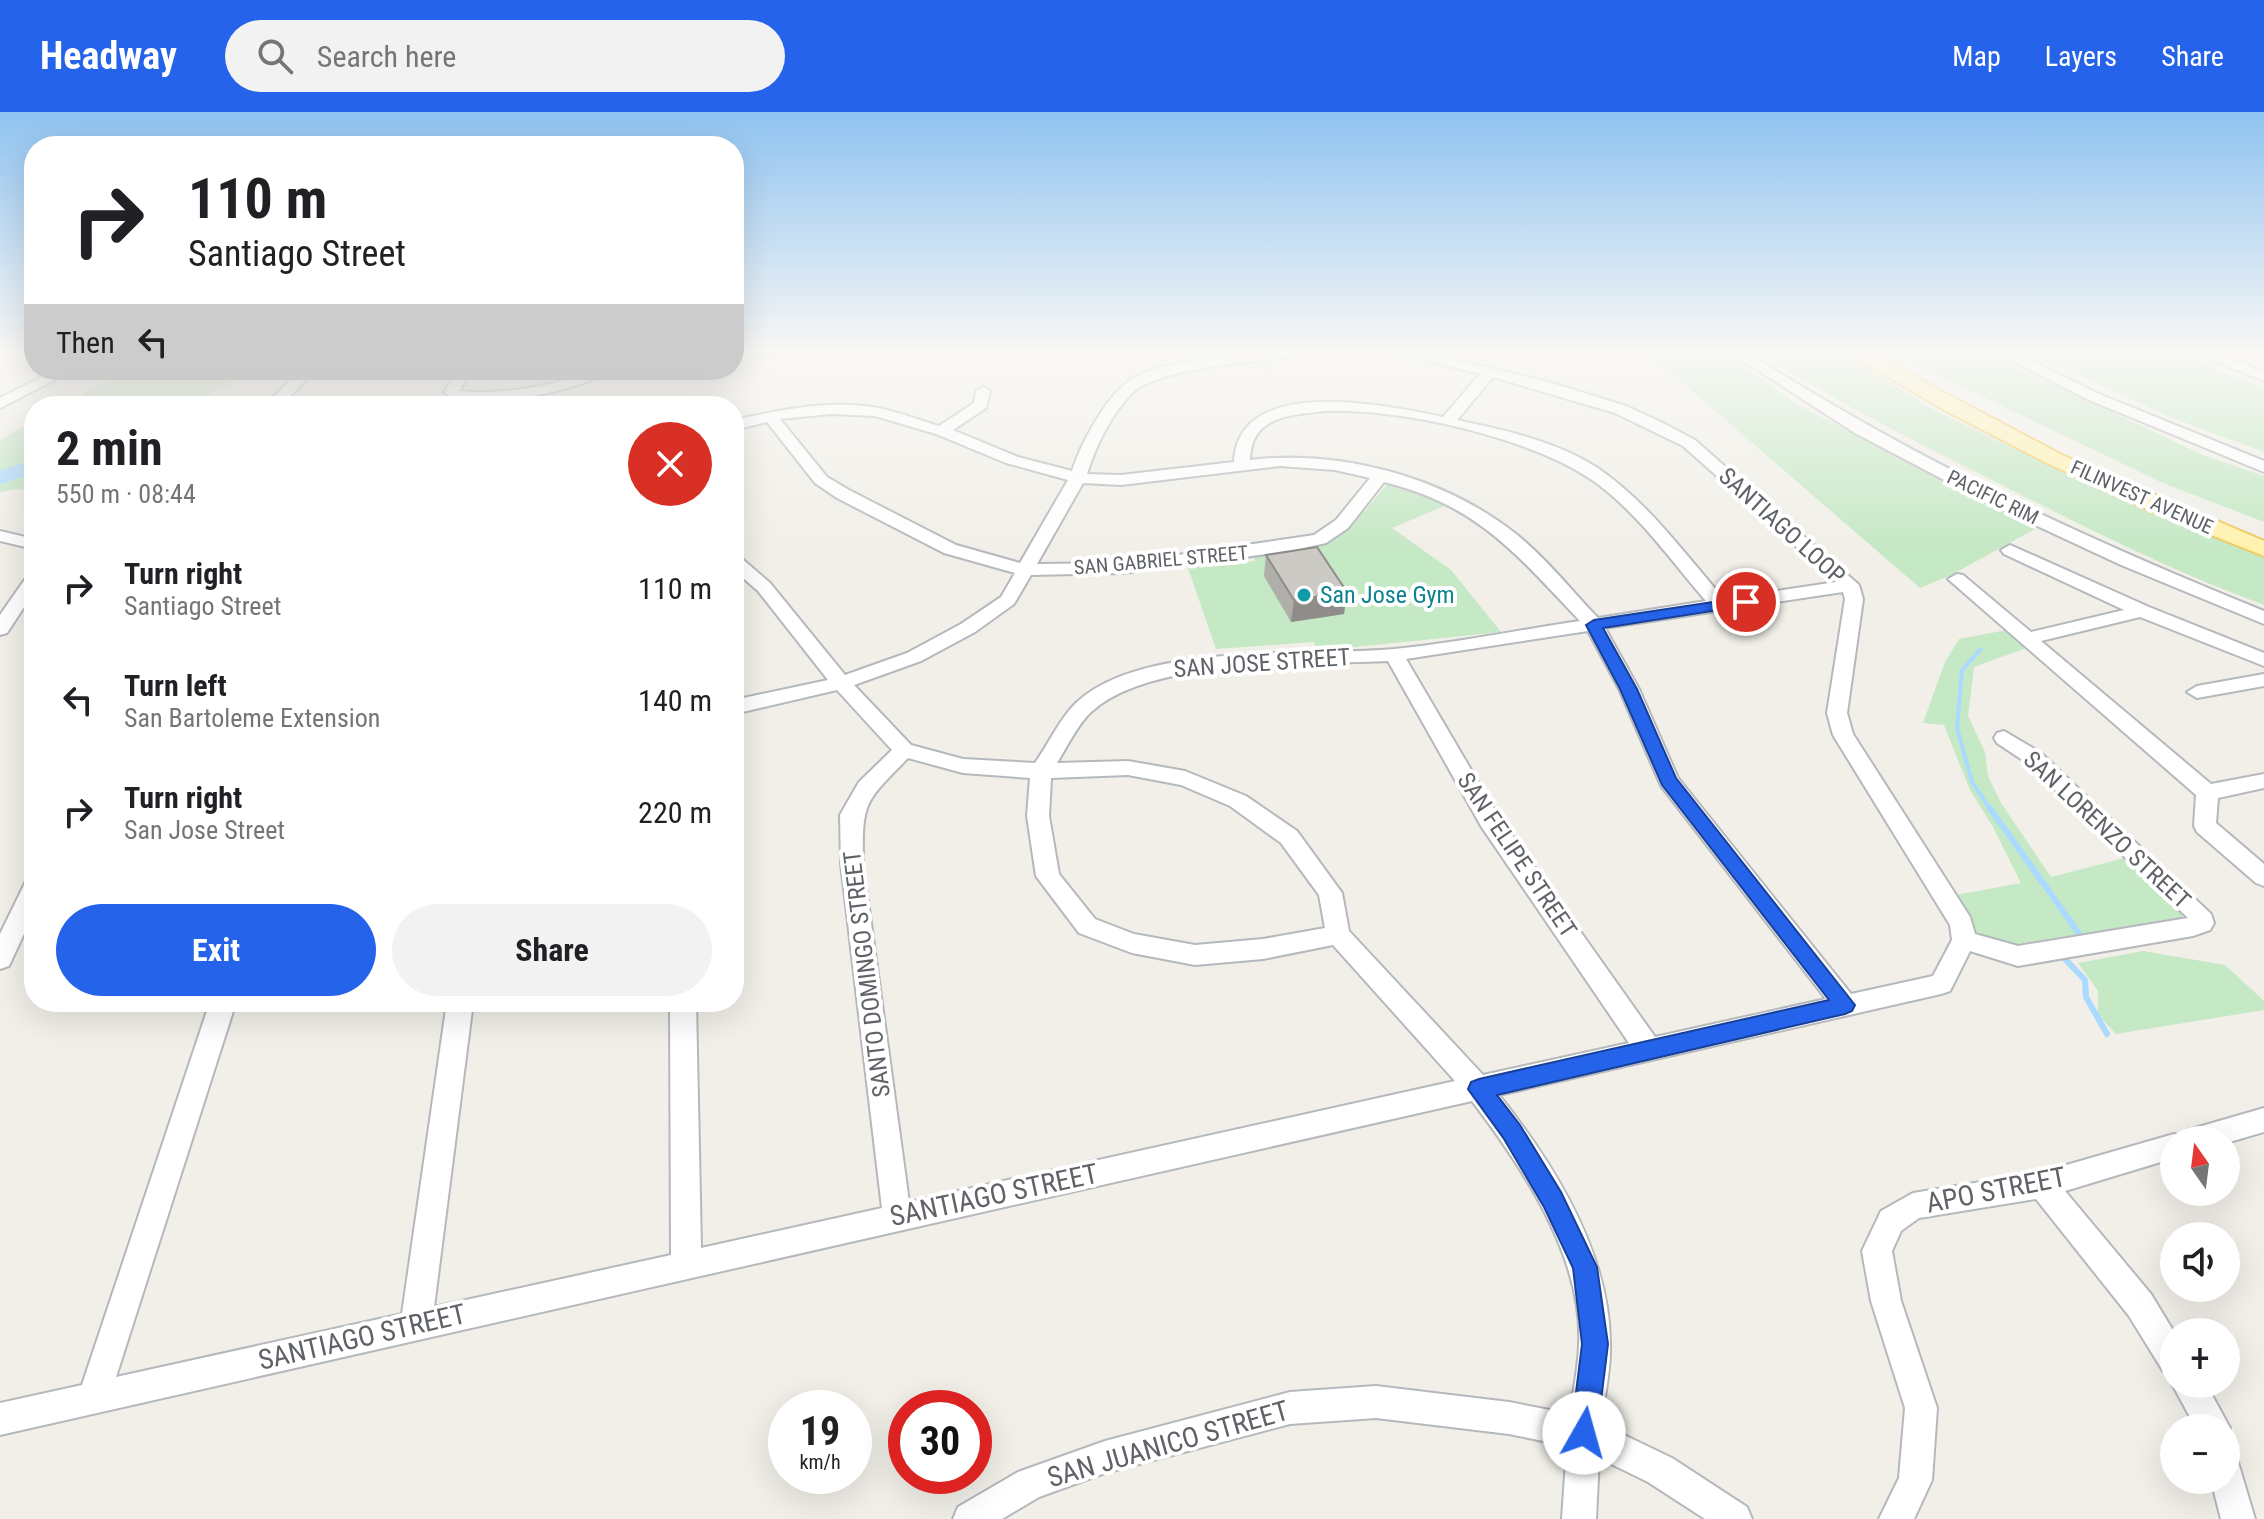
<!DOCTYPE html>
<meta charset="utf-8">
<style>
body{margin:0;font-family:"Roboto Condensed",sans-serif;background:#f2f2f2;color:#202124;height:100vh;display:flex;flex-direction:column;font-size:30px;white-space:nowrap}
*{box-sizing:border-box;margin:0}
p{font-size:26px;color:#757577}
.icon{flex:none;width:44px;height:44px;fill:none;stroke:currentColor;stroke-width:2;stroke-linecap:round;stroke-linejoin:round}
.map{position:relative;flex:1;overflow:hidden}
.drawer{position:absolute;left:24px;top:284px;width:720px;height:616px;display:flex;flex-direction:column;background:#fff;border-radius:32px;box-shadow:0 8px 32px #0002}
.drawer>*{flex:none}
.guide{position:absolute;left:24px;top:24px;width:720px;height:244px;border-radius:32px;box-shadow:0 8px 32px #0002;background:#fff;color:#202124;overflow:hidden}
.needle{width:52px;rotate:346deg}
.tools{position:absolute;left:2160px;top:1014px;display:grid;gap:16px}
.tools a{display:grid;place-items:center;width:80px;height:80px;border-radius:50%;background:#fff;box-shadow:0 8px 32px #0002;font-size:40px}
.speed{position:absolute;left:768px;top:1278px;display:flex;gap:16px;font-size:40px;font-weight:700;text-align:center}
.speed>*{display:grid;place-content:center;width:104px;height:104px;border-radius:50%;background:#fff;box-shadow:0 8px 32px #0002;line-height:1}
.speed small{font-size:20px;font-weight:400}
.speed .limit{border:12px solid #d22;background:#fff;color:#111}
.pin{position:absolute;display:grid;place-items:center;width:68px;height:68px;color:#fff;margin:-34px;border:4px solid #fff;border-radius:50%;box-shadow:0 2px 8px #0007}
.me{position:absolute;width:88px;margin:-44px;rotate:7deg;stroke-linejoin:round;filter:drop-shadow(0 0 6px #0008)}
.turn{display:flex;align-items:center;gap:28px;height:168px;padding:0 32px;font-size:36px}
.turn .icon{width:104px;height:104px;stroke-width:2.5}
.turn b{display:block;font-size:56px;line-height:68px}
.then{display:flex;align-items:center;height:76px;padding:0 32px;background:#0003;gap:16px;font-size:30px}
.round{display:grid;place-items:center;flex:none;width:84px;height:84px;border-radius:42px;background:#f2f2f2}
.summary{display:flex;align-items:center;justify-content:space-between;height:136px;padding:0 32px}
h1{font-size:48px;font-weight:700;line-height:60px}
.action{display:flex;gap:16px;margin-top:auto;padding:16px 32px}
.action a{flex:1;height:92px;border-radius:48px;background:#2563eb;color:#fff;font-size:32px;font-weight:700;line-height:92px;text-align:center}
.action a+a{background:#f2f2f2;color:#202124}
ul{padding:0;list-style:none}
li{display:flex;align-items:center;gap:24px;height:112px;padding:0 32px}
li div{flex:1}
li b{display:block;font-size:30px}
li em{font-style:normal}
header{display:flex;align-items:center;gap:48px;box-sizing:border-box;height:112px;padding:0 40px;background:#2563eb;color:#fff}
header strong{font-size:38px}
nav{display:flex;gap:44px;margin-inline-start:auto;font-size:28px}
.search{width:560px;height:72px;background:#f2f2f2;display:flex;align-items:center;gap:20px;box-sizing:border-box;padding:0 28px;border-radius:44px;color:#757577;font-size:30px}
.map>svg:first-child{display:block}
</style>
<header>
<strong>Headway</strong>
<div class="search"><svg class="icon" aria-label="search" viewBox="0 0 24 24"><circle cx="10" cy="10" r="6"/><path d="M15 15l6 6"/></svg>Search here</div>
<nav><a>Map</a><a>Layers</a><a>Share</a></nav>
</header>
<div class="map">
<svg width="2264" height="1407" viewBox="0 0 2264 1407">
<rect width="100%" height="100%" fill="#f1efe8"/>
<g fill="#c5e8c5">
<path d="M1646,239H1723L1797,292L2035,417L1951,463L1920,476Z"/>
<path d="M1757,239H1839L1929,295L2004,332L2264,443V493C2164,456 2071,408 1976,360C1901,322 1827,285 1757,239Z"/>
<path d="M1887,239H1983L2203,343L2264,364V410L2163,371Z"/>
<path d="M2026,239H2170L2264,276V340L2170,305Z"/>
<path d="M128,258H197L217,264L247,262L187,294H60Z"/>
<path d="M34,308V380L18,377L0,380V328Z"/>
<path d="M1390,369L1449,392L1392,416L1451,458L1501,520L1317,539L1314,530L1216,537L1187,453L1214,449L1217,454L1255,449L1253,444L1320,432L1350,416Z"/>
<path d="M2012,517L2032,534L1974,555L1968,604L1985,640L1988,664L2001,691L2051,765L2129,745L2182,800V806L2011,833L1976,826L1956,783L2021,771L1993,715L1970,678L1944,613L1923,611L1945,550L1959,527Z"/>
<path d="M2143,839L2225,853L2264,889V898L2116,922L2098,903V879L2078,851Z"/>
</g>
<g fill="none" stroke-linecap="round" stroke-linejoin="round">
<path stroke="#aadaff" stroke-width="4" d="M1981,537L1962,558L1957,616L1972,670L1990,697"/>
<g stroke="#aadaff" stroke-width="6">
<path d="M1989,695L2080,823"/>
<path d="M2066,848L2085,868L2086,885L2107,922"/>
</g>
<path fill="#aadaff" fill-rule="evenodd" d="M34,348V362L0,372V358Z"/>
<g stroke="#b5b8bc" stroke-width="4">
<g id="minor">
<path d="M788,239L781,243L734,248V240Z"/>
<path d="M1274,239H1313L1306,243C1266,249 1159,255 1132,281C1111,303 1096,333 1087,362L1121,363L1234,350C1238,261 1388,294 1443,305L1480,262L1390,239H1417L1552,271L1626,294L1661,310L1695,328L1859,473L1863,487L1847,601L1853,622L1970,805L1975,822L2018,834L2188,806L2027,651L1997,631L1994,626L1997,621L2004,619L2041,641L2211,802L2214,811L2210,818L2193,824L2018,854L1970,839L1950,879L1941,882L1499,983C1554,1052 1610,1141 1610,1232C1611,1259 1604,1286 1601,1312L1672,1346L1747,1395L1752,1407H1705L1648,1370L1599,1346L1596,1407H1562L1567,1334L1509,1322L1376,1306L1290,1312L1105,1361L1039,1385L1002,1407H953L958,1395L1018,1360L1105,1329L1290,1280L1376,1274L1509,1290L1570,1302C1573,1280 1578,1257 1579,1234C1584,1147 1523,1056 1472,989L0,1323V1291L82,1273L210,890H236L116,1265L402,1202L447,890H473L434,1195L671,1143L670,890H696L701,1136L882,1096L841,752L840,703L859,670L892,638L837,578L734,602V588L828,568L758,479L734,458V444L740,445L770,471L845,563L907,541L961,512L1001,485L1015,461L944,441L837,386L815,371L767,310L734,318V308C781,298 829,287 878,296C898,300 919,308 939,314L974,291L976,279L983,275L990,279L986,296L953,318L1018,345L1072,359C1080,334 1102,292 1123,274C1154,246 1233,245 1274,239ZM1493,265L1615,301L1683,334L1836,470L1724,487C1684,441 1647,389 1596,355C1555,329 1504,318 1457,308ZM1326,299C1401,296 1539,327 1599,373C1641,405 1672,450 1706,489L1598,506C1571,478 1546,446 1516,422C1444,365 1341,337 1250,348C1251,304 1290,303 1326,299ZM831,302L875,304L936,322L1006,351L1068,368L1020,451L956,433L849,378L827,365L780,307ZM1280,354L1335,358L1370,366L1336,408L1314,423L1123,451L1037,452L1083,371L1121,373ZM1384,370C1478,393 1516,442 1580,509C1518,518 1456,531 1394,537C1307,545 1142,529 1076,591C1060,606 1048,633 1035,651L963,647L911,633L854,573L921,549L975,520L1014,492L1031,463L1123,461L1290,439L1326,431L1348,416ZM1843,480L1845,487L1827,601L1833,623L1950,813L1952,828L1933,864L1851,882L1678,666L1639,577L1605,516ZM1588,519L1619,577L1661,674L1826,887L1655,925L1497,702L1406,547ZM1388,549L1481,714L1629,931L1483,963L1349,819L1342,781L1297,719L1246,684L1185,659L1128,649L1057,651C1067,635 1077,613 1091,600C1151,545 1308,553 1388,549ZM908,646L963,661L1030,666L1027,704L1036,764L1079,821L1132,841L1195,853L1263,847L1333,833L1455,969L909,1090L863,752C862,689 864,691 908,646ZM1128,663L1181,673L1230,694L1281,731L1319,783L1325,816L1263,827L1195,833L1134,822L1095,807L1059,762L1049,704L1051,666Z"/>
<path d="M1728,239H1745C1909,345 2083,426 2264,499V512L2121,453L1986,390L1855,321Z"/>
<path d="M1994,239H2012L2099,282L2264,349V360L2089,288Z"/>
<path d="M2190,239H2210L2264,260V269Z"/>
<path d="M56,258H74L0,296V286Z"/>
<path d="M300,258H315L281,294H265Z"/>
<path d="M459,258H473L459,279C490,282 524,278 554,271C574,266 589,258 609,258C587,278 464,303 444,280Z"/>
<path d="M0,419L34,427V437L0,429Z"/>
<path d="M2010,433L2149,495L2264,541V554L2140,505L2041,529L2211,672L2264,662V676L2218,686L2216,711L2264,752V774L2256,771L2197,720L2194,714L2196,683L1948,467L1957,462L1963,463L2031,520L2124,498L2004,442L2001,438Z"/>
<path d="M34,462V480L7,521L0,523V503L28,463Z"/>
<path d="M2264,562V574L2197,586L2187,580L2197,574Z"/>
<path d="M34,766V800L9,854L0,857V822L26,769Z"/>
<path d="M2264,996V1020L2226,1031V1028H2174V1046L2065,1079L2151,1182L2174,1220V1264L2163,1259L2129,1204L2036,1087L1919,1106L1901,1119L1892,1139L1901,1189L1937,1296L1932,1368L1914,1407H1879L1899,1366L1905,1296L1871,1189L1862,1139L1881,1099L1913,1081L2042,1060L2174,1022L2183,1025L2185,1019L2195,1016Z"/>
<path d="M2174,1268V1272H2206L2230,1316L2226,1326V1316H2196L2172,1272Z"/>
<path d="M2226,1345L2238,1350L2255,1407H2221L2211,1368H2226Z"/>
</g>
</g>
<g stroke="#f2c960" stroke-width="4">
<path id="major" d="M1844,239H1866L2062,343L2264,429V444L2151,399L2047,351L1946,299Z"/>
</g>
<use href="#minor" fill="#fff" fill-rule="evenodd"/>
<use href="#major" fill="#fff2af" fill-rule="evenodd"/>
</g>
<path fill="#afaea9" d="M1266,443L1347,480L1344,502L1291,510L1264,464Z"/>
<path fill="#8f8d8a" d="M1347,480L1344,502L1291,510L1294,488Z"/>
<path fill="#cccac5" stroke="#8f8d8a" stroke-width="2" d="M1317,435L1347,480L1294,488L1266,443Z"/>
<linearGradient id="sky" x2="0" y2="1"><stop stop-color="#8fc3f1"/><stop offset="0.55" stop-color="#f9f8f5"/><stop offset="1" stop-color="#f9f8f5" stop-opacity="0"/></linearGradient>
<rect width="2264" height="436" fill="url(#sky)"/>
<path fill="#2563eb" stroke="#184099" stroke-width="2" d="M1746,485L1751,487V493L1603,516L1637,577L1676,666L1855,893L1852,899L1845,902L1497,983L1520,1013L1561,1080L1597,1155L1608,1232L1597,1321L1594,1331L1584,1335L1574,1331L1571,1321L1582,1232L1573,1156L1544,1095L1504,1027L1468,977L1471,970L1479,967L1829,888L1662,673L1620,577L1586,513L1594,508Z"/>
<circle fill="#0f9aa8" stroke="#fff" stroke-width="3" cx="1304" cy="483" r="8"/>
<g text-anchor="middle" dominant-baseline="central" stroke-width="8" stroke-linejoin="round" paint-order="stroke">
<g font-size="20" fill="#5f6368" stroke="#fff">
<text transform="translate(1993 385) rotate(26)">PACIFIC RIM</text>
<text transform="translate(2142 385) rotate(24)">FILINVEST AVENUE</text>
<text transform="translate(1161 448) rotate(-5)">SAN GABRIEL STREET</text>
</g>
<g font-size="24" fill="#5f6368" stroke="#fff">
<text transform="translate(1782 414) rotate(42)">SANTIAGO LOOP</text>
<text transform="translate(1262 551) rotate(-4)">SAN JOSE STREET</text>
<text transform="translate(2107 718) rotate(43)">SAN LORENZO STREET</text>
<text transform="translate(1517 743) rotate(56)">SAN FELIPE STREET</text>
<text transform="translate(867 862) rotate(-97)">SANTO DOMINGO STREET</text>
</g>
<g font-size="24" fill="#0d838f" stroke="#fff" text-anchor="start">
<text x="1320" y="483">San Jose Gym</text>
</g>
<g font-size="28" fill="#5f6368" stroke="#fff">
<text transform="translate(1996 1078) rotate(-11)">APO STREET</text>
<text transform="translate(994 1083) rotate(-12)">SANTIAGO STREET</text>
<text transform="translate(362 1225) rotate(-13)">SANTIAGO STREET</text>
<text transform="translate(1168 1332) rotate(-16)">SAN JUANICO STREET</text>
</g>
</g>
</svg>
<div class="tools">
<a><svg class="needle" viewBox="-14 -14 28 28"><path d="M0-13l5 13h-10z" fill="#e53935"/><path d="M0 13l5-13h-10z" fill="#757577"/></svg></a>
<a><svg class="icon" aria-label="sound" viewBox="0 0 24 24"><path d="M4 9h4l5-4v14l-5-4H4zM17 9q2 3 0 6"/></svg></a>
<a>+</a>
<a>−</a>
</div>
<div class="speed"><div>19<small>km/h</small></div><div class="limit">30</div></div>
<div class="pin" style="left:1746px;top:490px;background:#d93025"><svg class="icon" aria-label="arrive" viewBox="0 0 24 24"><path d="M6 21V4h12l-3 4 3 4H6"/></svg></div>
<svg class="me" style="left:1584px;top:1321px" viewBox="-20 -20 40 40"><circle r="19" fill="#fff"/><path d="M0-13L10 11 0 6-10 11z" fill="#2563eb"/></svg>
<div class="guide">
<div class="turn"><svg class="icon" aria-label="right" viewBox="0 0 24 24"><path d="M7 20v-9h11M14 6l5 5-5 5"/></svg><div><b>110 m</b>Santiago Street</div></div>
<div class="then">Then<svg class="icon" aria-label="left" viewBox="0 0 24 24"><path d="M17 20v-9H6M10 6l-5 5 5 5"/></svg></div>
</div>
<section class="drawer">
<div class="summary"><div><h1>2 min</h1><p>550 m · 08:44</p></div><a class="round" style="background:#d93025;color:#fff"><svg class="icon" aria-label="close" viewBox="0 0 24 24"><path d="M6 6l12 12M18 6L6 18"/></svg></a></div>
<ul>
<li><svg class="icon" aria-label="right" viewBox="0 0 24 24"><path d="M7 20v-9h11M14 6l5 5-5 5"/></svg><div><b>Turn right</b><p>Santiago Street</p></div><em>110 m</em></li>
<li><svg class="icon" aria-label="left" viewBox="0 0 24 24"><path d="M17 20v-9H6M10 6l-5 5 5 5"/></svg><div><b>Turn left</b><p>San Bartoleme Extension</p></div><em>140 m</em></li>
<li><svg class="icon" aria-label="right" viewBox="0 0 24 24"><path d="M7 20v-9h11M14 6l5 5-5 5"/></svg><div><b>Turn right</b><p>San Jose Street</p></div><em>220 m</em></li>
</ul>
<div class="action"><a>Exit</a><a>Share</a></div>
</section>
</div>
